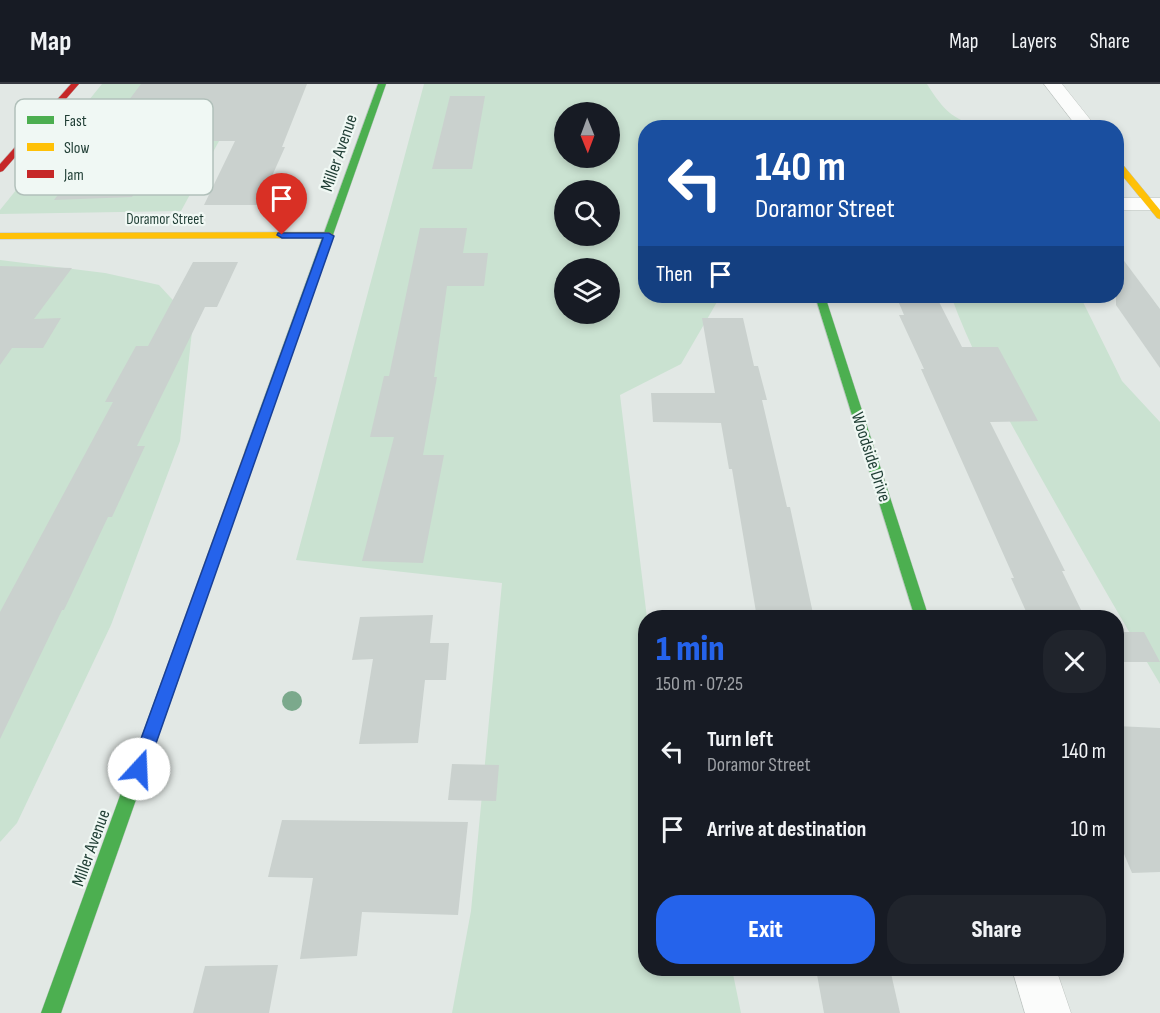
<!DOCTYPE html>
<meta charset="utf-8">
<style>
body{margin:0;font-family:"Sofia Sans Condensed",sans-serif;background:#20242c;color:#f1f3f6;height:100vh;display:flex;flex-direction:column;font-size:22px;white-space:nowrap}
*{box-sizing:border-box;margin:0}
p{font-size:20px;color:#9ea1a6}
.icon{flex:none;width:33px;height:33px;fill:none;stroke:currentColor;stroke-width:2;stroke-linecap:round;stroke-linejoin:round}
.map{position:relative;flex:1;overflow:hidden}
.drawer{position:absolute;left:638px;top:526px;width:486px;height:366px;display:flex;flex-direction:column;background:#171b24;border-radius:24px;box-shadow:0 3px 9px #0003}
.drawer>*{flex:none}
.guide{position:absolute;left:638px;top:36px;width:486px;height:183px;border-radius:24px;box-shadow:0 3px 9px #0003;background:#1a4fa0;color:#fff;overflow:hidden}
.needle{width:39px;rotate:179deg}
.buttons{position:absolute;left:554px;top:18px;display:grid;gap:12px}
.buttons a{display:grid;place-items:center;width:66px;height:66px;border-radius:50%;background:#171b24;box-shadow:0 3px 9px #0003;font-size:30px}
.pin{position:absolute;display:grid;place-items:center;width:51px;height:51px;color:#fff;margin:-62px -26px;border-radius:50% 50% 50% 0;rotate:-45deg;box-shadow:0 0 6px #0007}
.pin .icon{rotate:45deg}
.me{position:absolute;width:66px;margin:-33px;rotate:20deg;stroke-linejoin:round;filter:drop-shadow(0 0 4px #0008)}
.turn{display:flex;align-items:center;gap:21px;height:126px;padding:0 18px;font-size:27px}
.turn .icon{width:78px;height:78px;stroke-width:2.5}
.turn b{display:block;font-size:42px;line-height:51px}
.then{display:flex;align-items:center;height:57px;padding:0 18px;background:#0003;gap:12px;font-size:22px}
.round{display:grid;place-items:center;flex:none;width:63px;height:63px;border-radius:24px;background:#20242c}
.overview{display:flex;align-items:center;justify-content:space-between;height:102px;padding:0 18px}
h1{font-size:36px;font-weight:800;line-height:45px;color:#2563eb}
.primary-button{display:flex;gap:12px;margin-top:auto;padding:12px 18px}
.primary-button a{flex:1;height:69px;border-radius:24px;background:#2563eb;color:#fff;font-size:24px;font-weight:800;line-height:69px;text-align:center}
.primary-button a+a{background:#20242c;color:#f1f3f6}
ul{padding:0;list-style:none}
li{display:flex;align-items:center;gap:18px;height:78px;padding:0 18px}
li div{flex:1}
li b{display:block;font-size:22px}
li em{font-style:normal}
header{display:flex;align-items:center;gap:36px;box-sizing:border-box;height:84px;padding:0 30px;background:#171b24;border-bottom:2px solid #363941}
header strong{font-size:28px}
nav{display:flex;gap:33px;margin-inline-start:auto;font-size:21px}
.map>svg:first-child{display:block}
</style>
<header>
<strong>Map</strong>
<nav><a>Map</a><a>Layers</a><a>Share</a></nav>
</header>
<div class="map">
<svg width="1160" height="929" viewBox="0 0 1160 929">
<rect width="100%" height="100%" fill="#e2e8e5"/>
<g fill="#cae2d1" fill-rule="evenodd">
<path d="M102,0H250L181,127L0,130V126Z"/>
<path d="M424,0H927C944,27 955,39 988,43L645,44V212H727L717,218L681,280L620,311L647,534H645V885H732L741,929H452L471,827L502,499L296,476ZM564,28H609V74H564ZM564,106H609V152H564ZM564,184H609V230H564Z"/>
<path d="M0,176L105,189L159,201L193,238L180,357L111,541L17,739L0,758Z"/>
<path d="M951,212H1080L1122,297L1160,338V600C1117,528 1076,456 1035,383C1004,327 973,272 951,212Z"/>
</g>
<g fill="#cad1ce">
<path d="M141,0H307L282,63H285L259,121H204L235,57H168L132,113L54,116Z"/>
<path d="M450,12H485L472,85H432Z"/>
<path d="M420,144H467L463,169H488L484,202H447L434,293H437L423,371H444L423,479L362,477L394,353H370L384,292H389Z"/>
<path d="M1116,166L1160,225V284L1116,221Z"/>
<path d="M193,178H238L217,223H205L137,362H145L112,433H108L64,526H62L0,655V528L113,318H105L136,262H148Z"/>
<path d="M0,182L72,184L34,235L61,234L43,264H12L0,281Z"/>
<path d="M896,212H936L962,263H998L1038,337L990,338L1065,487H1062L1085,534H1029L1011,494H1014L921,285H924L899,231H904Z"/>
<path d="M702,234H743L754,282H758L767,316H762L787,423H790L814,534H757L732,385H729L721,339L653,338L651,309H715Z"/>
<path d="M433,531L430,559H449L446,596H425L418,659L359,660L373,575L352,576L360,533Z"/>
<path d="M1116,548H1144L1160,578H1116Z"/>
<path d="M1116,642L1160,644V788L1132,789L1116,751Z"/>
<path d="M452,680L499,681L496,717L448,716Z"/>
<path d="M282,736L468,738L458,831L362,828L357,872L300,875L313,794L268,793Z"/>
<path d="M278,881L269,929H193L205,882Z"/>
<path d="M816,885H890L900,929H824Z"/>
</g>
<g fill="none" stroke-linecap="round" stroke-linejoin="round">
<g stroke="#bfc5c2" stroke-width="1">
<g id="street">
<path d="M1044,0H1062L1097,44H1078Z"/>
<rect x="1116" y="114" width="44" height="12"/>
<path d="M1012,885H1056L1071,929H1025Z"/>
</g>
</g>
<g stroke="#bec6c3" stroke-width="1">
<g id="fast">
<path d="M378,0H386L257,367L251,371L247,370L245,367Z"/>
<path d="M815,212H825L929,534H915Z"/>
<path d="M169,592L174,594L177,599L61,929H41L161,599L164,594Z"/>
</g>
</g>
<g stroke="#bec6c3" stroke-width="1">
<g id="slow">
<path d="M1116,75L1119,76L1160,126V135L1157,134L1116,84Z"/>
<path d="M0,149L329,148L334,151L329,154L0,155Z"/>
<path d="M251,363L257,367L177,599L174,604L169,606L164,604L161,599L245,367Z"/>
</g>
</g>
<g stroke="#bec6c3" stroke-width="1">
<path id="jam" d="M71,0H79L3,87L0,88V80Z"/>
</g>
<use href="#street" fill="#fbfcfb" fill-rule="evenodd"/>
<use href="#fast" fill="#4caf50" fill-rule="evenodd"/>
<use href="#slow" fill="#ffc107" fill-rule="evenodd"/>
<use href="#jam" fill="#c62828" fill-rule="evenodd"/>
</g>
<circle fill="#7ba98c" cx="292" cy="617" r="10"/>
<path fill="#2563eb" stroke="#184099" stroke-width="1.5" d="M278,149H329L334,152L147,685L145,690L139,693L133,690L130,685L323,154H282L277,151Z"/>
<g text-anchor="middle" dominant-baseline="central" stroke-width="4.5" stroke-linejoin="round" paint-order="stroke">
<g font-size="15" fill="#1f3d34" stroke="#f0f8f4">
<text x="165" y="135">Doramor Street</text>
</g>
<g font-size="18" fill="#1f3d34" stroke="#f0f8f4">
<text transform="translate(339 69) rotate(-71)">Miller Avenue</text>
<text transform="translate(871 373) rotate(72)">Woodside Drive</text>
<text transform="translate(91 764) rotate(-70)">Miller Avenue</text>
</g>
</g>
<rect x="15" y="15" width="198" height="96" rx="9" fill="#f0f8f4" stroke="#b1c0ba" stroke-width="1.5"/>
<rect x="27" y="32" width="27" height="8" fill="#4caf50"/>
<rect x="27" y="59" width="27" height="8" fill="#ffc107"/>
<rect x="27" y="86" width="27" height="8" fill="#c62828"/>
<g font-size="16" fill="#1f3d34">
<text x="64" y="42">Fast</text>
<text x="64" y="69">Slow</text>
<text x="64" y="96">Jam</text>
</g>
</svg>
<div class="buttons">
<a><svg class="needle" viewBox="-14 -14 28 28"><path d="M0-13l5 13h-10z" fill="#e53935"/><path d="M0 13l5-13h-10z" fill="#9ea1a6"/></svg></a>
<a><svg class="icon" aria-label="search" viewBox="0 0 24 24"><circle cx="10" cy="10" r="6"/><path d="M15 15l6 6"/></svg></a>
<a><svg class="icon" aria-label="layers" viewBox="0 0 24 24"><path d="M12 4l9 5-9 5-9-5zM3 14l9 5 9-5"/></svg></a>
</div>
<div class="pin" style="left:282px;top:151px;background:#d93025"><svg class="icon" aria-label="arrive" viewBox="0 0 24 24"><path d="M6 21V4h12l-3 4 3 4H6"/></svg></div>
<svg class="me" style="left:139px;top:685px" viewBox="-20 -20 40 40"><circle r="19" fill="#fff"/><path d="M0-13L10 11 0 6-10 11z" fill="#2563eb"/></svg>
<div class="guide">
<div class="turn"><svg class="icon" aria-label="left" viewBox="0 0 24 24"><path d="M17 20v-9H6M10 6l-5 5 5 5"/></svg><div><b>140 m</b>Doramor Street</div></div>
<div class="then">Then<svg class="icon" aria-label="arrive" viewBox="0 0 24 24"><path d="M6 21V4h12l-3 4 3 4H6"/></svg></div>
</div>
<section class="drawer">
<div class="overview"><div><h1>1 min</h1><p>150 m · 07:25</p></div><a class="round"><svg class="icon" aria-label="close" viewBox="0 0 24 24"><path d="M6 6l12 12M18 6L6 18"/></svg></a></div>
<ul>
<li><svg class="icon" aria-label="left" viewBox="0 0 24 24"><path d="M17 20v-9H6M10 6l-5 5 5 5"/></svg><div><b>Turn left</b><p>Doramor Street</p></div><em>140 m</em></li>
<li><svg class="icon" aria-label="arrive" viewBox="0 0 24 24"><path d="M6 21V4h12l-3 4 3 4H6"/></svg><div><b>Arrive at destination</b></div><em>10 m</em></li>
</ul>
<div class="primary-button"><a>Exit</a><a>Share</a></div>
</section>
</div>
